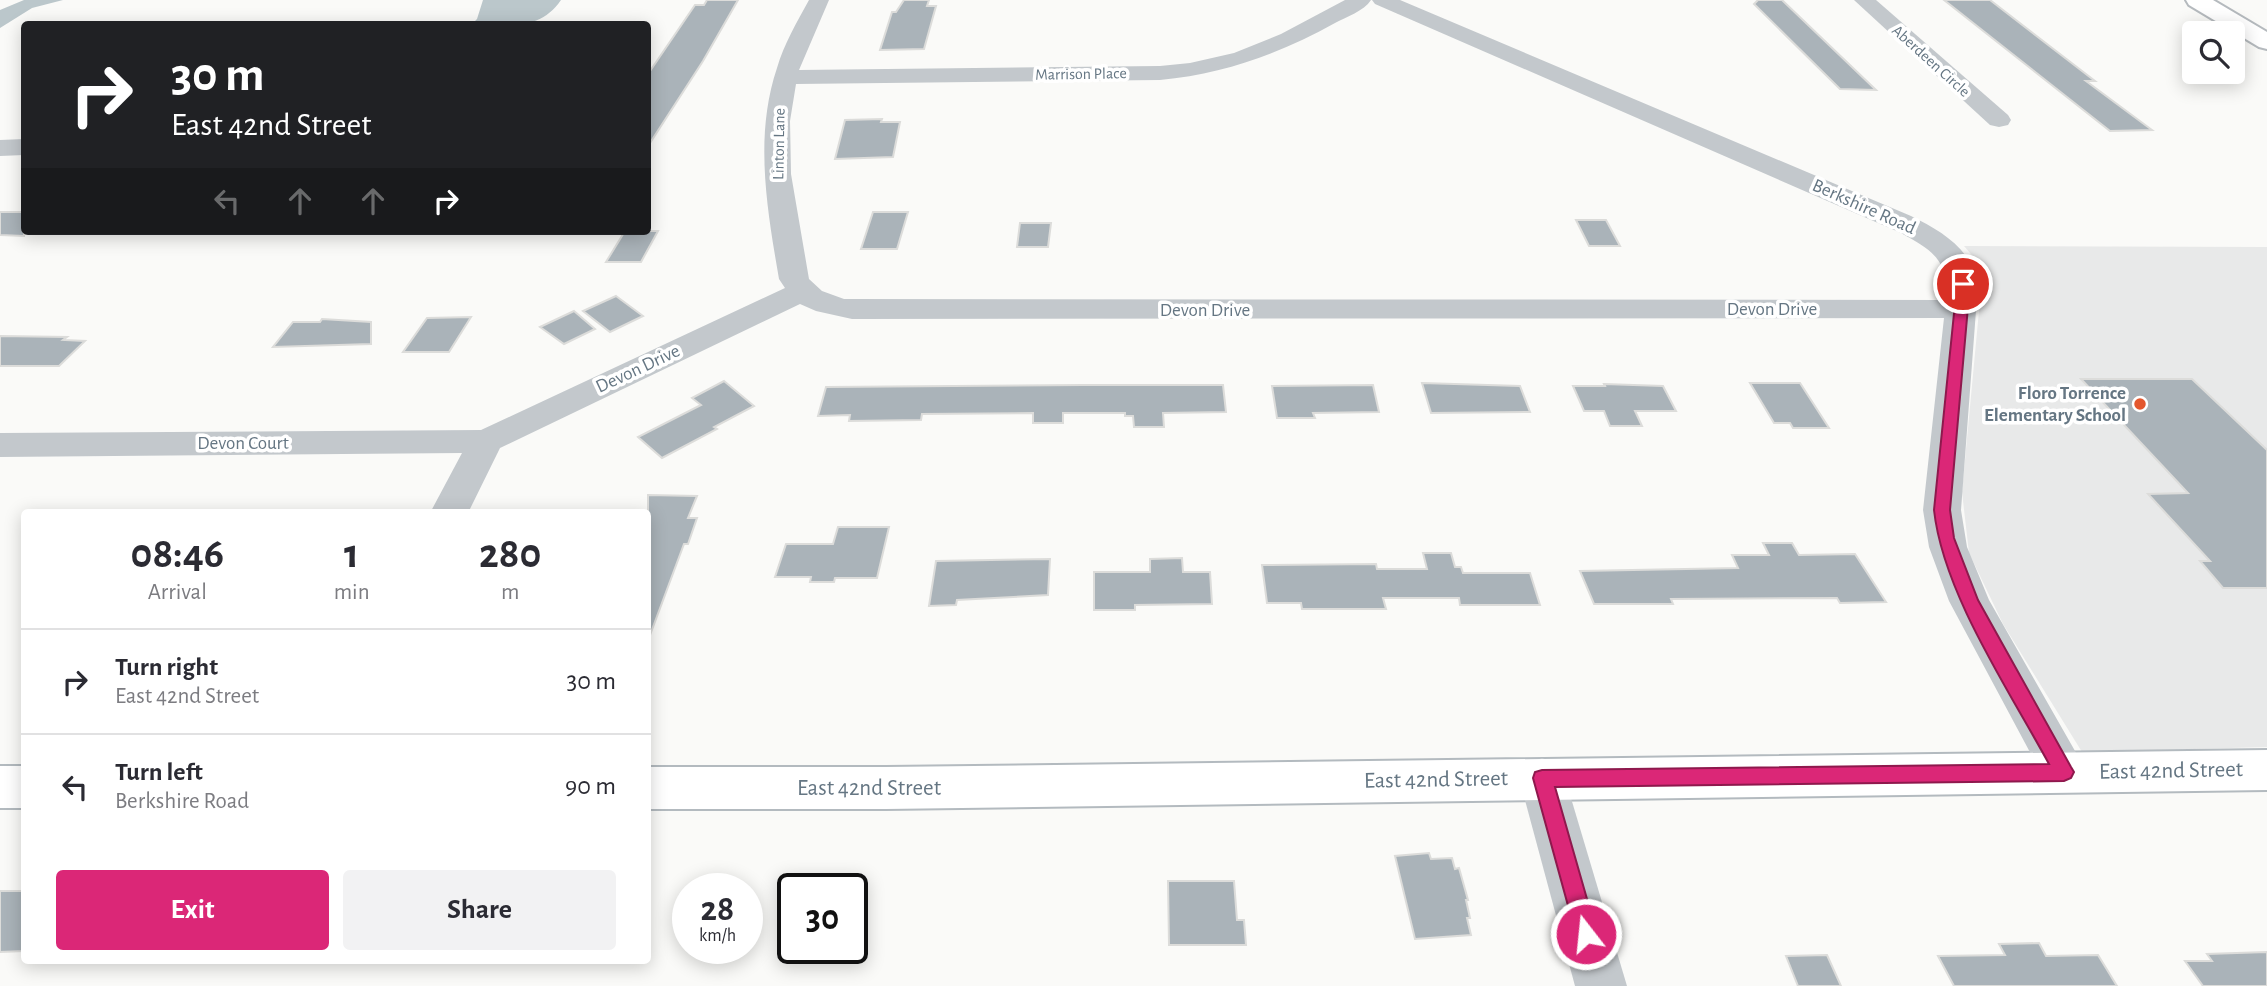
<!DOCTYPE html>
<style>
body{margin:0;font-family:"Alegreya Sans",sans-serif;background:#f2f2f3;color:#2b2b33;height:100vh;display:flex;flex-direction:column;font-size:26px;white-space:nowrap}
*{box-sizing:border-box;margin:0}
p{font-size:23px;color:#7c7c81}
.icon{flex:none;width:38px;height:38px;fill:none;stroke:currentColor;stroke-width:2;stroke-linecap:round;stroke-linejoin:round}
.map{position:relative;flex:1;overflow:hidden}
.details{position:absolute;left:21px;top:509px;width:630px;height:455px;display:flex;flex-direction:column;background:#fff;border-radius:7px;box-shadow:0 4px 18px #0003}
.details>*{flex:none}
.guide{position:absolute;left:21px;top:21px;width:630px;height:214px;border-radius:7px;box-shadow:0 4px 18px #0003;background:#202124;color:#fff;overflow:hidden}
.controls{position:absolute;left:2182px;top:21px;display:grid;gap:14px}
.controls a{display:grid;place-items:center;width:63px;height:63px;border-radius:7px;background:#fff;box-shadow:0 4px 18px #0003;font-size:35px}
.speed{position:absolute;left:672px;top:873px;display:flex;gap:14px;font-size:35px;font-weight:700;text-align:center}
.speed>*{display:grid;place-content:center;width:91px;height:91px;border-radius:50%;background:#fff;box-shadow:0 4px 18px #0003;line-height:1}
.speed small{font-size:18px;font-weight:400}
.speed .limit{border:4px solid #111;border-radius:10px;background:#fff;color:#111}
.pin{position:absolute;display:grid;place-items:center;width:60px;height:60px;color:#fff;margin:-30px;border:4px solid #fff;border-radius:50%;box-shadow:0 2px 7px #0007}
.me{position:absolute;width:77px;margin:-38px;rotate:344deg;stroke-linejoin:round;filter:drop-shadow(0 0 5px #0008)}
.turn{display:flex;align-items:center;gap:24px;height:147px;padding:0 35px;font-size:32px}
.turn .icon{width:91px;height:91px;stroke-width:2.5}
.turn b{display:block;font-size:49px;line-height:60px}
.lanes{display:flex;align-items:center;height:66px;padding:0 35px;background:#0003;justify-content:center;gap:35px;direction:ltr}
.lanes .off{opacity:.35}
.eta{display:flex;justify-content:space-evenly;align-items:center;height:119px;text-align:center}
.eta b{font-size:42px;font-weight:700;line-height:49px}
.action{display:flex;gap:14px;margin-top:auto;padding:14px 35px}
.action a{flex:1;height:80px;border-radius:7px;background:#db2777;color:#fff;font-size:28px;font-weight:700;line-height:80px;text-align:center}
.action a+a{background:#f2f2f3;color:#2b2b33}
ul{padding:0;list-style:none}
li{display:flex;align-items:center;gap:21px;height:105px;padding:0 35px;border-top:2px solid #e1e1e2}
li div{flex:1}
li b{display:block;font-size:26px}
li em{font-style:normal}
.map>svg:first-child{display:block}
</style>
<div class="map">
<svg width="2267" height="986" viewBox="0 0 2267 986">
<rect width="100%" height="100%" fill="#fafaf8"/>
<path fill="#e8e9e9" d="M1964,246L2267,247V747L2082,752L2003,624L1969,553L1962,492L1983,268Z"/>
<g fill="#bbc7cb">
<path d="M24,0H63L32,8L0,28V10Z"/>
<path d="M483,0H561C539,32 507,25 472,24L477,19Z"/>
</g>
<g fill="#aab3b9" stroke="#dcdcda" stroke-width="2">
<path d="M707,0H738L703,61L648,146V74L695,5H704Z"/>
<path d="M904,0H929L927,6H936L924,49L880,50L892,12H896Z"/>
<path d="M1758,0H1782L1876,90L1840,89L1754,4Z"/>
<path d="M1944,0H1990L2095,81H2086L2152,130L2110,131Z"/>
<path d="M882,119L881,122H900L893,157L835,159L845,120Z"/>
<path d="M0,212H24V236L0,235Z"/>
<path d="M873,212H908L897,249H861Z"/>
<path d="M1576,220H1606L1620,246H1589Z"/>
<path d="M1020,223H1051L1048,247H1017Z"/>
<path d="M625,231H658L641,262H606Z"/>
<path d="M616,296L643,316L610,332L583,311Z"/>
<path d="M574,311L595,329L564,344L540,327Z"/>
<path d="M471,317L449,352H403L427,318Z"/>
<path d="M322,319L371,322V344L273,347L293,322H320Z"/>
<path d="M0,336L67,337L63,340L85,341L59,366H0Z"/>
<path d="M2081,379H2192L2267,450V588H2223L2200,561H2210L2148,494L2188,493Z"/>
<path d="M724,381L754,406L714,427L717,429L662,458L638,437L701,405L692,398Z"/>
<path d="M1422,383L1520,386L1530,412L1431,413Z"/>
<path d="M1750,383H1800L1829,428H1793L1790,423H1774Z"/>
<path d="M1604,384L1663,386L1676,411H1635L1642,426H1610L1604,411H1584L1573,386H1605Z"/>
<path d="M1083,385H1223L1226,412L1163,413L1164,427H1134L1133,416H1125V413H1063V423H1033V413L922,414L921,420L849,421L850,415L818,416L826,387Z"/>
<path d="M1373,385L1379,412L1313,413L1315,418H1277L1272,386Z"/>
<path d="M648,495L697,496L688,518H697L688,544H684L650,635L648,634Z"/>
<path d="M838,527H889L877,578H835L834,582H810L811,577H775L786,544H833Z"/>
<path d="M1763,543H1792L1799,555L1855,554L1886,602L1840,603L1837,598L1671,599L1673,604H1594L1580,571L1738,568L1732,555H1769Z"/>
<path d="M1423,553H1451L1455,567H1461L1463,573H1530L1540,605H1460L1459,598H1383L1386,609H1302L1301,603H1267L1262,565L1376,564L1377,569H1427Z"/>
<path d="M1182,558L1183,572H1210L1212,604L1135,605V610H1094V572H1150V559Z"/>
<path d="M1050,559L1048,595L957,600L956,605L929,606L936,561Z"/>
<path d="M1429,853L1431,859L1452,858L1455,869L1459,868L1468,900H1466L1470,918H1467L1471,935L1415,939L1395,856Z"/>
<path d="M1168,881H1234L1237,920H1244L1246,945H1169Z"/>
<path d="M0,891H24V951L0,952Z"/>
<path d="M2039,943L2046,956L2098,955L2117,986H1954L1938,956L2005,955L1999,944Z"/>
<path d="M2267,952V986H2203L2185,961H2212L2207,954Z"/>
<path d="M1827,955L1841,986H1798L1786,956Z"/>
</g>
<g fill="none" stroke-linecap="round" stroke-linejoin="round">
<g stroke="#b3babf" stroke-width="4">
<g id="secondary">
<path d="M2267,750V790L886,809H648V767H886Z"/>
<rect x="0" y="766" width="24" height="42"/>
</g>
</g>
<g stroke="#b5babe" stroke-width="4">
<path id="primary" d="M2186,0H2213L2267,32V49L2259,47L2189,5Z"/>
</g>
<g fill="#c3c8cc" fill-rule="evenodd">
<path d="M809,0H829L799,70L1160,66L1190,63L1234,53L1281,34L1345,0H1371C1364,11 1346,17 1335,23C1279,54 1224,74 1160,80L796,84L790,121L791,174L809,279L822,291L844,299L1946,300C1950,261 1932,250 1901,233L1375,4L1372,0H1400L1911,216C1941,231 1971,248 1978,284L1961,510L1967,547L1989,600L2087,772L2080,786L2064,791L2048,786L1949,601L1929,547L1923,510L1944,318L852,319L816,311L800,304L500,448L468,513H430L462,453L0,457V433L481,430L785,288L779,279C767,209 754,136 777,68C784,44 797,22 809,0Z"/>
<path d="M1854,0H1876L2008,115L2011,120L2008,125L1999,127L1990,125Z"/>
<path d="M24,139V155L0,156V140Z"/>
<path d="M1542,758L1558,764L1565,778L1627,986H1575L1519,778L1526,764Z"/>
</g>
<use href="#secondary" fill="#fff" fill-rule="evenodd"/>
<use href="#primary" fill="#fff" fill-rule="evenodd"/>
</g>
<path fill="#db2777" stroke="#8e194d" stroke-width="2" d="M1963,280L1970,284L1950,510L1954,538L1978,600L2071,767L2074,772L2071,778L2064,781L1555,787L1597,934L1594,942L1586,945L1578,942L1533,778L1535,772L1542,770L2049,764C2009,690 1943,593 1934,510L1957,284Z"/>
<circle fill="#e4572e" stroke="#fff" stroke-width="2.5" cx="2140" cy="404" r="7"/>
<g text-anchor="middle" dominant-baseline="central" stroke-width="7" stroke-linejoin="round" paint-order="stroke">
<g font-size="16" fill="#657683" stroke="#fff">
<text transform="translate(1931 61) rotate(42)">Aberdeen Circle</text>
<text transform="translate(1081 74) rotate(-1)">Marrison Place</text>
<text transform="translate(779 144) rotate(-89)">Linton Lane</text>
</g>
<g font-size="19" fill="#657683" stroke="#fff">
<text transform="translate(1864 207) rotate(24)">Berkshire Road</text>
<text x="1772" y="309">Devon Drive</text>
<text x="1205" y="310">Devon Drive</text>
<text transform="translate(638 369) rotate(-25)">Devon Drive</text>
<text x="243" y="443">Devon Court</text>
</g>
<g font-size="19" font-weight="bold" fill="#657683" stroke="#fff" text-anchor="end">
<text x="2126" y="393">Floro Torrence<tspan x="2126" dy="22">Elementary School</tspan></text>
</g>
<g font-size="23" fill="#657683" stroke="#fff">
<text transform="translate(2171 771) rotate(-1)">East 42nd Street</text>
<text transform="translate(1436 780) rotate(-1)">East 42nd Street</text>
<text x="869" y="788">East 42nd Street</text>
</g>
</g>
</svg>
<div class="controls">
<a><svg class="icon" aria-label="search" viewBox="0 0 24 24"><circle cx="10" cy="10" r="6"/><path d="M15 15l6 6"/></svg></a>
</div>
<div class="speed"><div>28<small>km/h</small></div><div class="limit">30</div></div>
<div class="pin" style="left:1963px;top:284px;background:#d93025"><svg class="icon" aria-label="arrive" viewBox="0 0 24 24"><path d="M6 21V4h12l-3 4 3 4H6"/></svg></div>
<svg class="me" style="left:1586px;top:934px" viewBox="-20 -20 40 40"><circle r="17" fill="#db2777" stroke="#fff" stroke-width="3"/><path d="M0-11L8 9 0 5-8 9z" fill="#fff"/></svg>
<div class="guide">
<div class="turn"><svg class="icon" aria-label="right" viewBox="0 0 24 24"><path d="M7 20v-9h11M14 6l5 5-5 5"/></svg><div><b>30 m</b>East 42nd Street</div></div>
<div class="lanes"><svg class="icon off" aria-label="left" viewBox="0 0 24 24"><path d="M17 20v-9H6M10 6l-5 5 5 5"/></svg><svg class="icon off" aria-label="ahead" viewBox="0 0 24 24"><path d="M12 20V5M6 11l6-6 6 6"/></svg><svg class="icon off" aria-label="ahead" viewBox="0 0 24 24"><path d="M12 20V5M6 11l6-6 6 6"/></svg><svg class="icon" aria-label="right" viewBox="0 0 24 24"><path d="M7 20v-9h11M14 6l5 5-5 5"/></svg></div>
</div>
<section class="details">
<div class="eta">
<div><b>08:46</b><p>Arrival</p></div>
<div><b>1</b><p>min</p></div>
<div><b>280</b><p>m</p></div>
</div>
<ul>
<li><svg class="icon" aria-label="right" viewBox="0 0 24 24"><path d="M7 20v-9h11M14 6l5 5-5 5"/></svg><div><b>Turn right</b><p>East 42nd Street</p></div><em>30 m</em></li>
<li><svg class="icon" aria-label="left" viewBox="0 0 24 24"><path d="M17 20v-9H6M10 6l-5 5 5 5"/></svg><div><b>Turn left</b><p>Berkshire Road</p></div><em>90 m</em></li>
</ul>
<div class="action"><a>Exit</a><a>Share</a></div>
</section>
</div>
